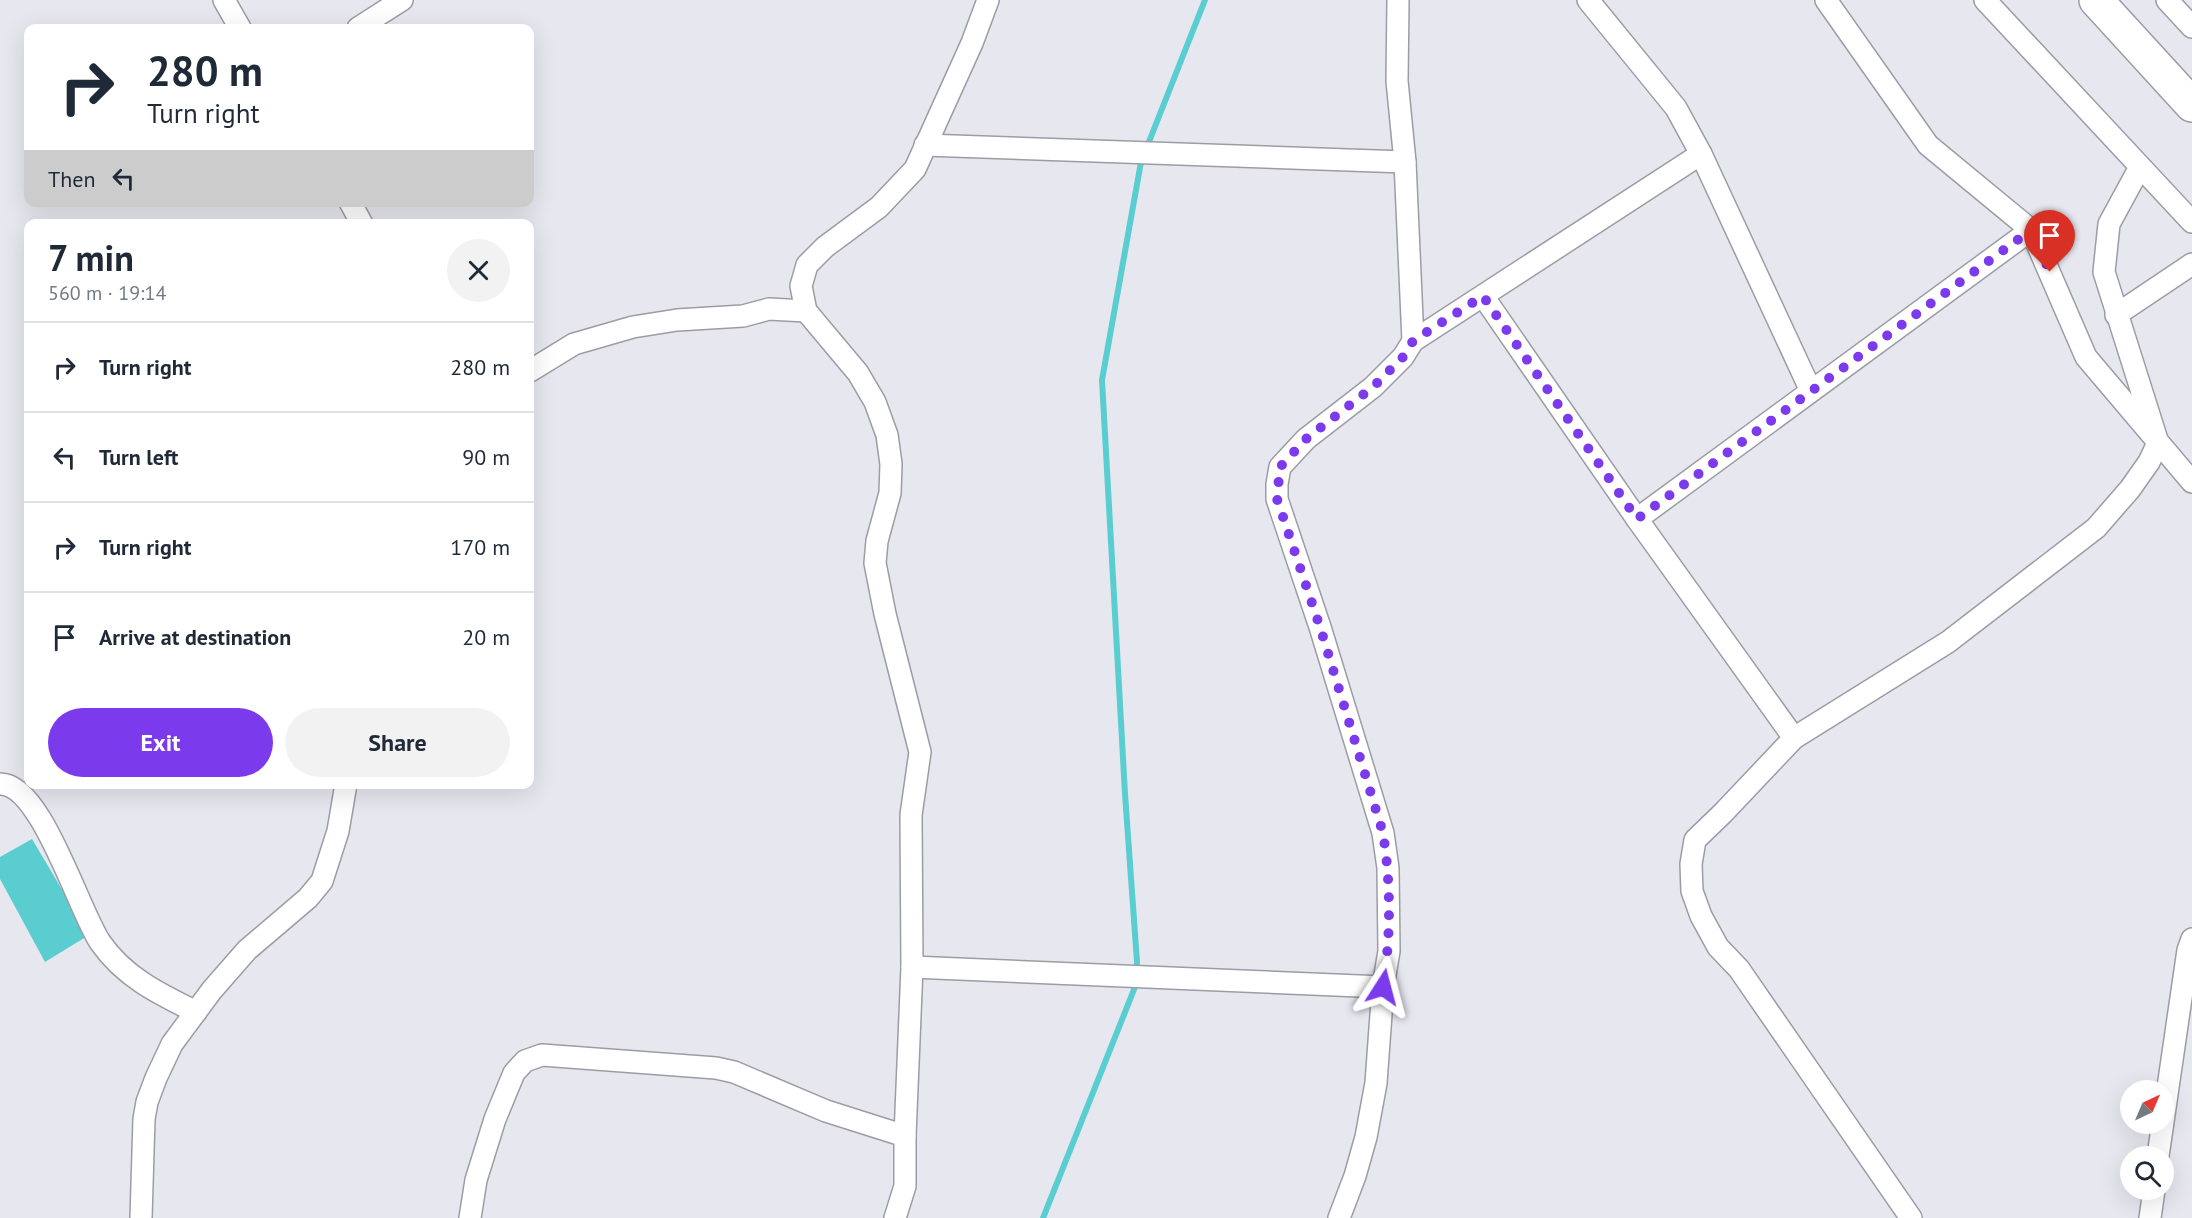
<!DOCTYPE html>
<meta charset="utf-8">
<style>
body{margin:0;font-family:"PT Sans",sans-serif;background:#f2f2f3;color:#1f2937;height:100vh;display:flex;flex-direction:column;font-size:22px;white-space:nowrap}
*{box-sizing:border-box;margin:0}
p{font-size:20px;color:#747a83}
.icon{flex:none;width:33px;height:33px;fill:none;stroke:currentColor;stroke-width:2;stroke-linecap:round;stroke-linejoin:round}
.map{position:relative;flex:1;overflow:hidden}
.drawer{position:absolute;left:24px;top:219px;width:510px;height:570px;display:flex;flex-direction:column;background:#fff;border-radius:12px;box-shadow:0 6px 24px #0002}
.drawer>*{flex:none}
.hud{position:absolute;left:24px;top:24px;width:510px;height:183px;border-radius:12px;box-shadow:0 6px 24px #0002;background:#fff;color:#1f2937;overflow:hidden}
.needle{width:39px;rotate:44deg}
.fabs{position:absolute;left:2120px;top:1080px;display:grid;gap:12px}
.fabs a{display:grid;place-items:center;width:54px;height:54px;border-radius:50%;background:#fff;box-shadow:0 6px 24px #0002;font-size:30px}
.pin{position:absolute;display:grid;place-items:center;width:51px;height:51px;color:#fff;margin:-62px -26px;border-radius:50% 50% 50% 0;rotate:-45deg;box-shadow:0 0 6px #0007}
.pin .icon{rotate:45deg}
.me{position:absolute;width:66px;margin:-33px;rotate:9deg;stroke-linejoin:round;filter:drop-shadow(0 0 4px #0008)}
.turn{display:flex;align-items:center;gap:21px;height:126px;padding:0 24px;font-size:27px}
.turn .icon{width:78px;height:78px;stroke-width:2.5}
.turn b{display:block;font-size:42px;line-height:51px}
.then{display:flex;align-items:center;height:57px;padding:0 24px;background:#0003;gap:12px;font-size:22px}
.round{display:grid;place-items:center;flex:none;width:63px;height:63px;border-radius:32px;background:#f2f2f3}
.head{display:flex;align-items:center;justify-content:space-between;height:102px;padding:0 24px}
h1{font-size:36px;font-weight:800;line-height:45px}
.primary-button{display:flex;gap:12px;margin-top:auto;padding:12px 24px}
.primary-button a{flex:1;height:69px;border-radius:36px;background:#7c3aed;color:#fff;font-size:24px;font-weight:800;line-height:69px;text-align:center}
.primary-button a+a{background:#f2f2f3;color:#1f2937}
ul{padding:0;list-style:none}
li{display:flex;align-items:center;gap:18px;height:90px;padding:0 24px;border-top:2px solid #e0e1e3}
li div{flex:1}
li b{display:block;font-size:22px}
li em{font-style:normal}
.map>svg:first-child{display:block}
</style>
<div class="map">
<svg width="2192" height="1218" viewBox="0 0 2192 1218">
<rect width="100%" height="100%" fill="#e7e7f0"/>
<path fill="#5acdd0" d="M32,839L89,935L45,962L0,879V857Z"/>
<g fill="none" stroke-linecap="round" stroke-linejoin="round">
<path stroke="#5acdd0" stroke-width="6" d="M1043,1218L1135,987L1137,962L1125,794L1102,380L1141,162L1205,0"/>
<g stroke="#9c9ca4" stroke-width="24">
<g id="street">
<path d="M224,0L240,28"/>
<path d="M1398,0L1397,81L1405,162L1413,341"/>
<path d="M1588,0L1676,108L1701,154L1811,391"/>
<path d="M1826,0L1928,145L2031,230L2086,357L2192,482"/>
<path d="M1985,0L2192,222"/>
<path d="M2167,0L2192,27"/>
<path d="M358,28L402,0"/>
<path d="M925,145L1405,162"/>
<path d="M350,202L362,224"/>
<path d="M1483,296L1637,519L1794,738"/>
<path d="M2116,315L2192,264"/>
<path d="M530,371L574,344L633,327L677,320L743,316L769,309L806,311"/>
<path d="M1637,519L2031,230"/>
<path d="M0,784C41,783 78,909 100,942C124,977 159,994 196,1012"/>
<path d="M912,967L1383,987"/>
<path d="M2158,1156L2188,950L2192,939"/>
<path d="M141,1218L144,1119L147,1102L156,1078L172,1044L212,990L247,950L308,898L322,881L338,831L346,784"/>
<path d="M470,1218L476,1180L495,1119L514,1073L525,1061L542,1055L716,1068L734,1072L826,1111L905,1136"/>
<path d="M895,1218L905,1186V1136L912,967L911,815L920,752L885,614L875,563L877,541L890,493L891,464L887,435L875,402L858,373L806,311L801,286L807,265L825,247L879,207L915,169L972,43L988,0"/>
<path d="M1339,1218L1355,1176L1366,1137L1376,1083L1383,987L1389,951L1388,868L1383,833L1320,627L1277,499V484L1280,467L1306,439L1373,387L1403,357L1413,341L1701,154"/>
<path d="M1911,1218L1739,969L1718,947L1701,916L1692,891L1691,864L1695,840L1723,813L1794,738L1948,642L2096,528L2130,489L2149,462L2158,443L2104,272L2109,224L2140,167"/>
<path d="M2150,1218L2154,1190"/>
</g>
</g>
<g stroke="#9c9ca4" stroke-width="36">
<path id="highway" d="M2096,0L2192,105"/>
</g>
<use href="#street" stroke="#fff" stroke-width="21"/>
<use href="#highway" stroke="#fff" stroke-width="33"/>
</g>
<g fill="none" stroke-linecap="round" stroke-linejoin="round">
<path stroke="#7c3aed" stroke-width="10" stroke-dasharray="0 18" d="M1383,987C1391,936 1391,884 1383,833L1320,627L1277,499L1280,467L1306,439L1373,387L1403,357L1413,341L1483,296L1637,519L2031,230L2050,272"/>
</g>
</svg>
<div class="fabs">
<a><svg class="needle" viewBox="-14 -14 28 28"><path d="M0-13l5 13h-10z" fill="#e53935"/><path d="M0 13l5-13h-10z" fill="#747a83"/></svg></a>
<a><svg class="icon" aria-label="search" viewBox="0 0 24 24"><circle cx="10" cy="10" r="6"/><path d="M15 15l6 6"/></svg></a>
</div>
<div class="pin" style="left:2050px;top:272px;background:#d93025"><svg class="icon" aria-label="arrive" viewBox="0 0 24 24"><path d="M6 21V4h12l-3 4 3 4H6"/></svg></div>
<svg class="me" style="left:1383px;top:987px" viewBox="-20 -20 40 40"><path d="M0-17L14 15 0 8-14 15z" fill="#7c3aed" stroke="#fff" stroke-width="4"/></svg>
<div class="hud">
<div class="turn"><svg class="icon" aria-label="right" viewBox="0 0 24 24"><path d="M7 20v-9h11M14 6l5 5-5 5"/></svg><div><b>280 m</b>Turn right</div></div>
<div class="then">Then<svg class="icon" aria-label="left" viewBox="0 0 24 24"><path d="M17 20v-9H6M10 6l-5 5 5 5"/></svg></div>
</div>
<section class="drawer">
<div class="head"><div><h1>7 min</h1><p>560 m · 19:14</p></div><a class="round"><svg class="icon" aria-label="close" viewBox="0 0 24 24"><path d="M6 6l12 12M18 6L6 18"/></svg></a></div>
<ul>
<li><svg class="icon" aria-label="right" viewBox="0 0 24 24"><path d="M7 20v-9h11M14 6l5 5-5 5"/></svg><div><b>Turn right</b></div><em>280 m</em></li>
<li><svg class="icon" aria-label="left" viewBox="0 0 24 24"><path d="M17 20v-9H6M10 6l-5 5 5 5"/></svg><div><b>Turn left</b></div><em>90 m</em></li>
<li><svg class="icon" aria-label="right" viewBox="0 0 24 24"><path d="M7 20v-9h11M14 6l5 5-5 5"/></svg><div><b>Turn right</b></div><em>170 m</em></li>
<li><svg class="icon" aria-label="arrive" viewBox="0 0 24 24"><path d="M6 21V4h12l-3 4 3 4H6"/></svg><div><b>Arrive at destination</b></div><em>20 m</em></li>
</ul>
<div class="primary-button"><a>Exit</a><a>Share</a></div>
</section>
</div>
